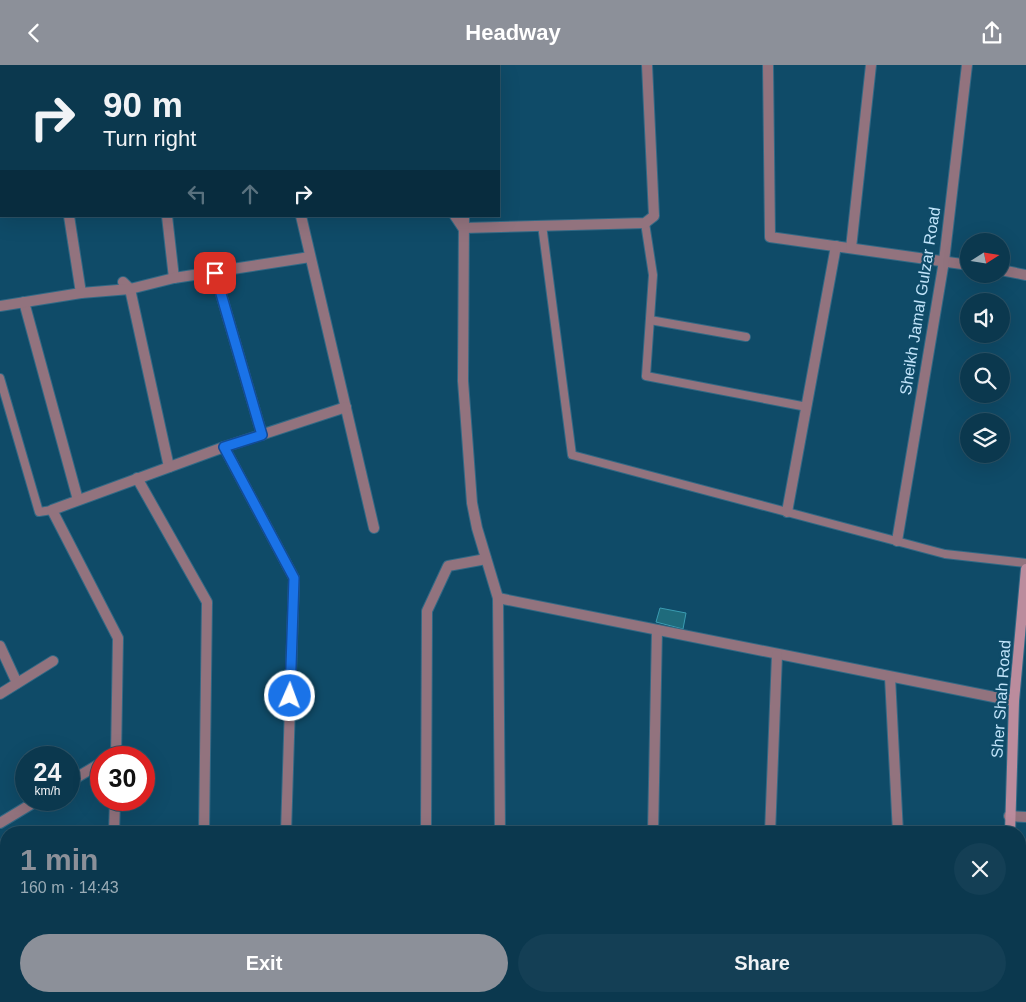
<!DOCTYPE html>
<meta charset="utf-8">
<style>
body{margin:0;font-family:Helvetica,sans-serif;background:#143f55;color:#f1f3f6;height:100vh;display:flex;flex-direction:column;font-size:19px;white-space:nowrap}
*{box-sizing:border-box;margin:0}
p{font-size:16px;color:#9aacb6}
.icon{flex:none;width:28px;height:28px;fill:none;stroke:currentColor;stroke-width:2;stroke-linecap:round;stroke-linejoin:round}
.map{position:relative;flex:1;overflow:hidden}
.side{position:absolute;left:0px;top:761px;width:1026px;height:176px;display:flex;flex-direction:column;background:#0b384e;border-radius:20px 20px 0 0;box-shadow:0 5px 20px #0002,0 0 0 1px #2b5266}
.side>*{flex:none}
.banner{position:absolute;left:0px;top:0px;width:500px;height:152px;box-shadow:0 5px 20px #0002,0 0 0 1px #2b5266;background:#0b384e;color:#f1f3f6;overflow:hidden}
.needle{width:32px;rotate:78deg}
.buttons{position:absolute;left:960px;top:168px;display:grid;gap:10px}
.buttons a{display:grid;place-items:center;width:50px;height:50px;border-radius:50%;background:#0b384e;box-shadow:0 5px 20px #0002,0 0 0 1px #2b5266;font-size:25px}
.speed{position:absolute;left:15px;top:681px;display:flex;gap:10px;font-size:25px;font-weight:700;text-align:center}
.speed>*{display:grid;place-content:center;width:65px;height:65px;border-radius:50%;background:#0b384e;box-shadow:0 5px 20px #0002,0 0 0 1px #2b5266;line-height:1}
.speed small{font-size:12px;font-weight:400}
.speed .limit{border:8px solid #d22;background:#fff;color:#111}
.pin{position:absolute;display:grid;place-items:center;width:42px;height:42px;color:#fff;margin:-21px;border-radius:10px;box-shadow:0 2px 8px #0006}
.me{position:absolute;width:55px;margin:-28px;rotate:2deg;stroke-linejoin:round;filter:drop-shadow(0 0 4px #0008)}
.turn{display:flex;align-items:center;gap:18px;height:105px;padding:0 20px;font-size:22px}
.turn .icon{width:65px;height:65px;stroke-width:2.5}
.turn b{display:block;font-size:35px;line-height:42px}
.lanes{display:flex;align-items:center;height:48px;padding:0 20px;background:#0003;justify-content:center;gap:25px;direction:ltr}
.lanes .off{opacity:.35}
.round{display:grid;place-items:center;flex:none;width:52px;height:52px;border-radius:26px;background:#143f55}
.head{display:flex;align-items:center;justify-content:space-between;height:85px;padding:0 20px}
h1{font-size:30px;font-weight:700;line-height:38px;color:#8c9099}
.primary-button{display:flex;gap:10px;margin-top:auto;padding:10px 20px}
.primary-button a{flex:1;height:58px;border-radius:30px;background:#8c9099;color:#fff;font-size:20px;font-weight:700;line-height:58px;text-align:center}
.primary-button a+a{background:#143f55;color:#f1f3f6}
header{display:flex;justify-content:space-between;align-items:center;height:65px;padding:0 20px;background:#8c9099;color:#fff;font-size:22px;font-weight:700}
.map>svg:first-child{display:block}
</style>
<header><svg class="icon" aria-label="back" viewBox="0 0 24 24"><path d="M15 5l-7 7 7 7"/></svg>Headway<svg class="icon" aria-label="share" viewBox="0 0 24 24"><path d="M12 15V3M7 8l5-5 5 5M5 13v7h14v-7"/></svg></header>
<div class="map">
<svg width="1026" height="937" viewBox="0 0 1026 937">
<rect width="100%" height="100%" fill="#0f4b68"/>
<path fill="#125677" d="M78,931H283V937H81Z"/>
<path fill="#885835" d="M21,931H78L81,937H16Z"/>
<path fill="#1f6b7c" stroke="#3a9cb2" d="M660,543L686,548L683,564L656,557Z"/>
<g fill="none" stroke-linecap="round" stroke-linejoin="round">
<g stroke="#326985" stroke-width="10">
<g id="service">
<path d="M645,158L653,210L646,311L807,342"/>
<path d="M542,160L572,390L945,489L1026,498"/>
<path d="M650,255L746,272"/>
<path d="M0,313L39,447L52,445"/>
</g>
</g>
<g stroke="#326985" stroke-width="12">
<g id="minor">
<path d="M280,0V1"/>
<path d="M424,0V1"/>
<path d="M768,0L770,172L969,200"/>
<path d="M0,58H1"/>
<path d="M69,151L81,228"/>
<path d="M167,151L174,213"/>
<path d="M301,151L374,463"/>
<path d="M455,151L463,163L645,158L654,151L647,0"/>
<path d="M851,183L871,0"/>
<path d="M1001,205L1026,210"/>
<path d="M215,208L262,370"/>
<path d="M123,217L130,224L169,402"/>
<path d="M24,237L78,435"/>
<path d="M0,241L81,228L130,224L174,213L310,192"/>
<path d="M224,382L294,513L286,768"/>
<path d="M137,413L207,537L204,768"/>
<path d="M787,447L836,181"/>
<path d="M897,476L944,196L967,0"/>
<path d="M498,533L1014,636"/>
<path d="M0,581L17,618"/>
<path d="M890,612L898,768"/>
<path d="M0,629L53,596"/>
<path d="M116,692L118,573L52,445L224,382L346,342"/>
<path d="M69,717L101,698"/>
<path d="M1009,751L1026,752"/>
<path d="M0,758L38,735"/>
<path d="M114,768L115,735"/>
<path d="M426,768L427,546L448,501L486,494"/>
<path d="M653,768L657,565"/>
<path d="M770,768L777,590"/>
<path d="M0,929L8,937"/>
<path d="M906,931L907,937"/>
<path d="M16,937L21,931"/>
<path d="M282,937V931"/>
<path d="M425,937V931"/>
<path d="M649,937V931"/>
<path d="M768,937V931"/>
</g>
</g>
<g stroke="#326985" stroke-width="12">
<g id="tertiary">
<path d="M468,1V0"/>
<path d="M464,151L463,316L472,438L477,463L498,533L500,768"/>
<path d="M501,931V937"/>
</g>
</g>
<g stroke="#326985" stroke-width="12">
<g id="secondary">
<path d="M1010,768L1014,636L1026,504"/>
<path d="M1013,931V937"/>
</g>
</g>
<use href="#service" stroke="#92737e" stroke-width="8"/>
<use href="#minor" stroke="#92737e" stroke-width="10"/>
<use href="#tertiary" stroke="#92737e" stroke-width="10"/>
<use href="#secondary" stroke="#bb8c9d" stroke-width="10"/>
</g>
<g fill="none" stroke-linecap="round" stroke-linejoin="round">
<g stroke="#114b97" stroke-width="12">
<path id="route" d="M215,208L262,370L224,382L294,513L290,631"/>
</g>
<use href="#route" stroke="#1a73e8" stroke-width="9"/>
</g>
<g text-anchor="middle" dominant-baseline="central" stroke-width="4.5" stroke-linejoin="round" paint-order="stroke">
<g font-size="16" fill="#c0e3f9" stroke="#0f4b68">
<text transform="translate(920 236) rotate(-81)">Sheikh Jamal Gulzar Road</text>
<text transform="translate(1001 634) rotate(-86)">Sher Shah Road</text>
</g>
</g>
</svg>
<div class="buttons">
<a><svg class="needle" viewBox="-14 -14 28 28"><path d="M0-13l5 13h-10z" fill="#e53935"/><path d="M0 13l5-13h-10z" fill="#9aacb6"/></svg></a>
<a><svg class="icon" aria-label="sound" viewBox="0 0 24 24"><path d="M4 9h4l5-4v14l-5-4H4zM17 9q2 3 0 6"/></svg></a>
<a><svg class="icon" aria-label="search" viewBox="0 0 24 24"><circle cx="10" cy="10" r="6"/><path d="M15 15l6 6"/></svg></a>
<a><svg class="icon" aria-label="layers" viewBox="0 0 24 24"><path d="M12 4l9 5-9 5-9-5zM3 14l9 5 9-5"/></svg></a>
</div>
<div class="speed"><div>24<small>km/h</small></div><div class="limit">30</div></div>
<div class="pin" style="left:215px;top:208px;background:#d93025"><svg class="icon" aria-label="arrive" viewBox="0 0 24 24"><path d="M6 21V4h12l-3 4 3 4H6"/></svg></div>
<svg class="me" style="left:290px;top:631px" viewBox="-20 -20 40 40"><circle r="17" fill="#1a73e8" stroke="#fff" stroke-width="3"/><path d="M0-11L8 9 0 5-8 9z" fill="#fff"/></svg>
<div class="banner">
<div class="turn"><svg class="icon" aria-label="right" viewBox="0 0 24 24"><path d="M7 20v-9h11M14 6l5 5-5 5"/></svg><div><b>90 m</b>Turn right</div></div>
<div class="lanes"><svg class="icon off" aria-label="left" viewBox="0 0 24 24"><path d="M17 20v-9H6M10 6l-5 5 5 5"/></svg><svg class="icon off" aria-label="ahead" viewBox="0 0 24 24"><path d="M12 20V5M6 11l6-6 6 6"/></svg><svg class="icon" aria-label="right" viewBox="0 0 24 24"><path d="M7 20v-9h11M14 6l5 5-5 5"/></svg></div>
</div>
<section class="side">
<div class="head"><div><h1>1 min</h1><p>160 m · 14:43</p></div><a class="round"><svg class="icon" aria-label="close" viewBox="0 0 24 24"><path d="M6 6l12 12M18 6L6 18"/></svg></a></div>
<div class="primary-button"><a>Exit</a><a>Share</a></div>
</section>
</div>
